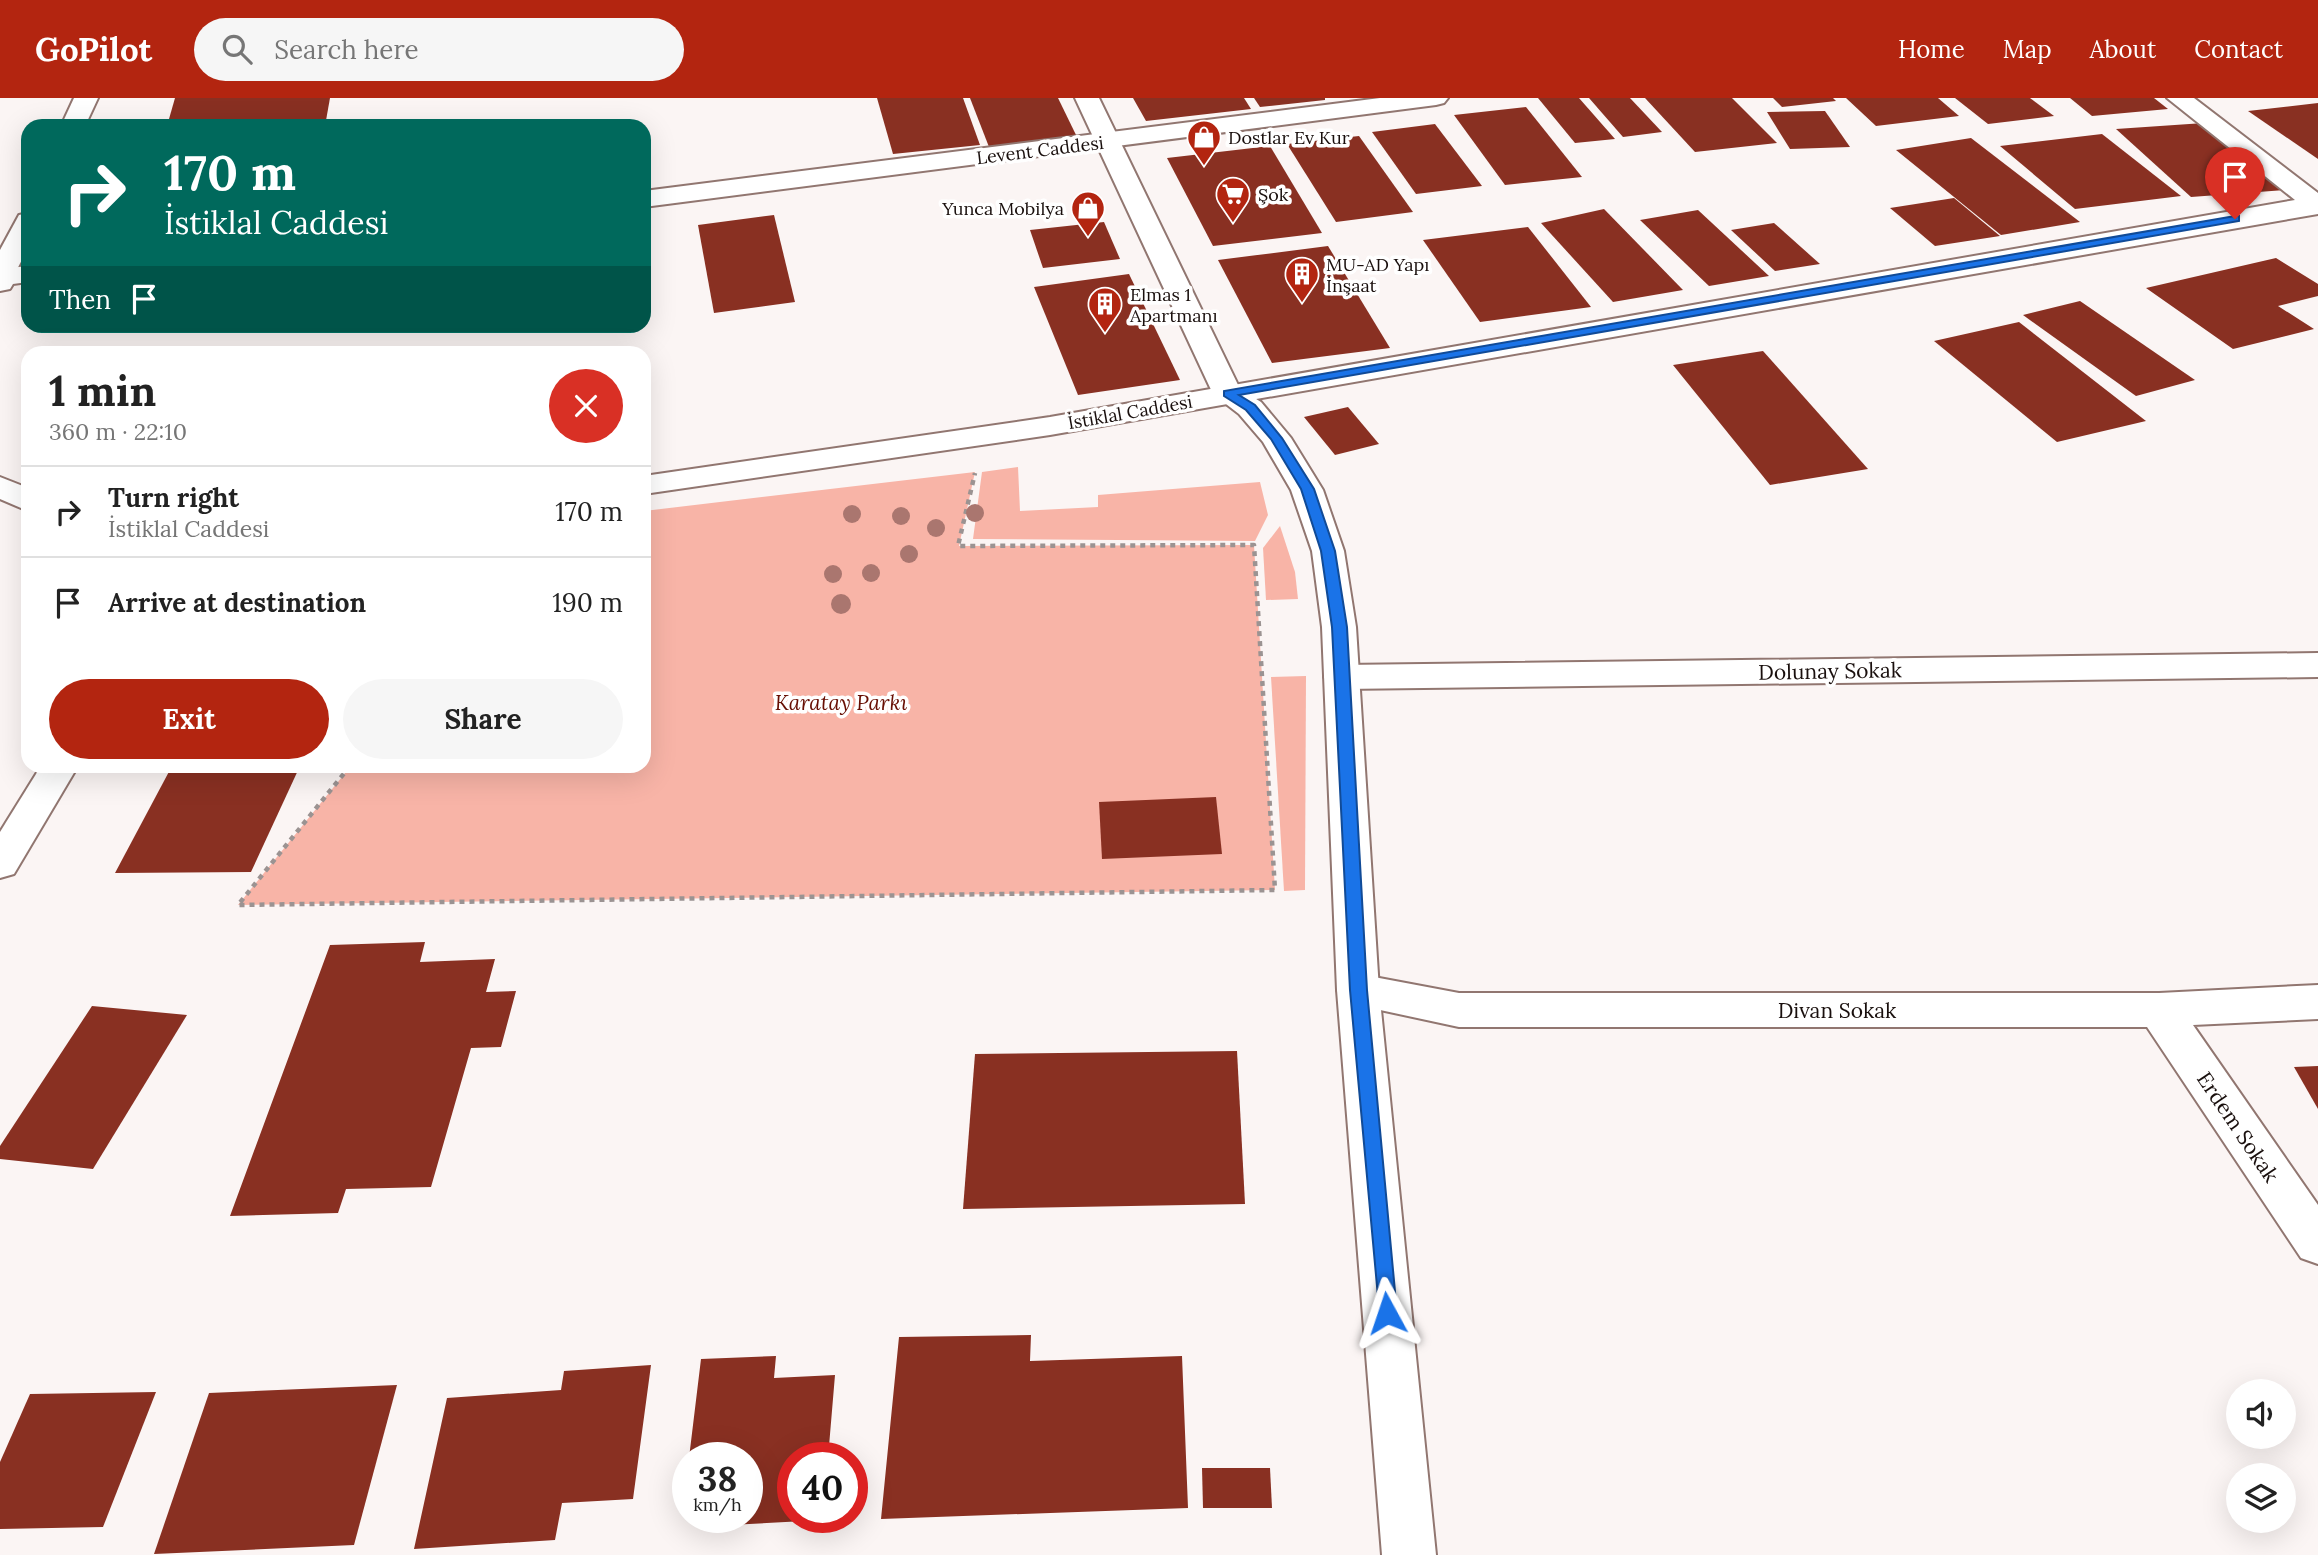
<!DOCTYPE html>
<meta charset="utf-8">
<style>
body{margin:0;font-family:Lora,serif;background:#f6f6f6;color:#222;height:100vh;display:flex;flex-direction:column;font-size:26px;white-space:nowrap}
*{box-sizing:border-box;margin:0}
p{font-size:23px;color:#767676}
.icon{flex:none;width:38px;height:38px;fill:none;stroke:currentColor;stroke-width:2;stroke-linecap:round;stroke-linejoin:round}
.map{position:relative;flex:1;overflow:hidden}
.panel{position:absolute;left:21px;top:248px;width:630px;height:427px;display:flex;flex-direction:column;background:#fff;border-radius:21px;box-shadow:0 7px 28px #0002}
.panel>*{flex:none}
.banner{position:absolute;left:21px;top:21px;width:630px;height:214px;border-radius:21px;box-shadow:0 7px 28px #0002;background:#00695c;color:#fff;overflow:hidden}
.controls{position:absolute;left:2226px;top:1281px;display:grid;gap:14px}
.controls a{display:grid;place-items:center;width:70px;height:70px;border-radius:50%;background:#fff;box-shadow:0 7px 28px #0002;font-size:35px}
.speed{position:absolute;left:672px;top:1344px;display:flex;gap:14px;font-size:35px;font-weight:700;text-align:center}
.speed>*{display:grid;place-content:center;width:91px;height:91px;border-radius:50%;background:#fff;box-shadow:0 7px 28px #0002;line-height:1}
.speed small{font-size:18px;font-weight:400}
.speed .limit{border:10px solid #d22;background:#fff;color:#111}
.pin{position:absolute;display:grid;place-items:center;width:60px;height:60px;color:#fff;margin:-72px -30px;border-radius:50% 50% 50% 0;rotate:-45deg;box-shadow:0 0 7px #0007}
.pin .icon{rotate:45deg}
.me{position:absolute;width:77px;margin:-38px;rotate:355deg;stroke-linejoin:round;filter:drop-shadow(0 0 5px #0008)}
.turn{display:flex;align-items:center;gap:24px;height:147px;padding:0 28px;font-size:32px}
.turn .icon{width:91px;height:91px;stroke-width:2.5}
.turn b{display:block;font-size:49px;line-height:60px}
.then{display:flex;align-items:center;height:66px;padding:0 28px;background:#0003;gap:14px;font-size:26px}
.round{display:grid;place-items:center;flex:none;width:74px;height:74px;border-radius:37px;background:#f6f6f6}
.summary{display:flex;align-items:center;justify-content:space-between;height:119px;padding:0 28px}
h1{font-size:42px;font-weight:700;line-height:52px}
.primary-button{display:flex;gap:14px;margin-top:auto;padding:14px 28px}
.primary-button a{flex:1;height:80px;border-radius:42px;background:#b32510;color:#fff;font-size:28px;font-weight:700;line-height:80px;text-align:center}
.primary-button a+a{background:#f6f6f6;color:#222}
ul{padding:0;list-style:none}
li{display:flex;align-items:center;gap:21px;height:91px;padding:0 28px;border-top:2px solid #e0e0e0}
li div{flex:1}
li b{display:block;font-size:26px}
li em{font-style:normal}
header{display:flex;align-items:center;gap:42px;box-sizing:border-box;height:98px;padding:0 35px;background:#b32510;color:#fff}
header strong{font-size:33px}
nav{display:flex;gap:38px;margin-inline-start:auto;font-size:24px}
.search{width:490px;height:63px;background:#f6f6f6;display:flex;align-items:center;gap:18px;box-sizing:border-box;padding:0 24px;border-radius:38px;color:#767676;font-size:26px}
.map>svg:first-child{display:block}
</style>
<header>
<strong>GoPilot</strong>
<div class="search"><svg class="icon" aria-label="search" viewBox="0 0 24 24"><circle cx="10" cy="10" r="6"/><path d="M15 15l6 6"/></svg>Search here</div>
<nav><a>Home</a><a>Map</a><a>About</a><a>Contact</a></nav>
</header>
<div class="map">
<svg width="2318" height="1457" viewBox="0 0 2318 1457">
<rect width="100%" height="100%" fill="#fbf5f4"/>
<g fill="#f8b4a7">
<path d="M1018,369L1020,413L1098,409V397L1260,384L1268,417L1255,443L973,441L982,374Z"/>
<path d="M975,374L959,448L1254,447L1275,792L238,807L350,669L644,668V413Z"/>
<path d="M1280,428L1295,474L1298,501L1266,502L1263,450Z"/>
<path d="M1306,578L1305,792L1284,793L1271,579Z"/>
</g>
<g fill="#893022">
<path d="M175,0H330L325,28H167Z"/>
<path d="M877,0H963L980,47L893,56Z"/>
<path d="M970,0H1058L1077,39L989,49Z"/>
<path d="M1133,0H1244L1251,11L1146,23Z"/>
<path d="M1254,0H1325V2L1260,9Z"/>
<path d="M1538,0H1579L1615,41L1575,45Z"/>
<path d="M1589,0H1630L1662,34L1623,39Z"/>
<path d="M1645,0H1732L1777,45L1695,54Z"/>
<path d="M1773,0H1833L1836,3L1782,9Z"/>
<path d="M1846,0H1938L1959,18L1876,28Z"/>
<path d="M1955,0H2030L2054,18L1988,26Z"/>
<path d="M2070,0H2154L2168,11L2092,18Z"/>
<path d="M2318,5V61L2248,13Z"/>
<path d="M1526,9L1582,79L1505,87L1454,17Z"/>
<path d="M1825,13L1850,49L1790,51L1767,14Z"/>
<path d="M2204,25L2285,92L2191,99L2116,31Z"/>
<path d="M1435,26L1482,88L1416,96L1372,34Z"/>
<path d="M2102,36L2181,98L2075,111L2000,48Z"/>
<path d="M1359,38L1413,114L1336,124L1287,46Z"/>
<path d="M1971,40L2080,124L2001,137L1896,52Z"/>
<path d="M1270,48L1322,135L1213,148L1167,60Z"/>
<path d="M1954,100L2000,138L1935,148L1890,110Z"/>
<path d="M1604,111L1683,192L1613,204L1541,125Z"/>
<path d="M1698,112L1769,178L1709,188L1640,122Z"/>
<path d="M774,117L795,204L714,215L698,127Z"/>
<path d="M1104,124L1120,161L1043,170L1030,132Z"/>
<path d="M1774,125L1820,166L1775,173L1731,132Z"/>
<path d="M1528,129L1591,209L1480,224L1423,142Z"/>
<path d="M1328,148L1390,250L1272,265L1218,162Z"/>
<path d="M2276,160L2318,186V198L2278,208L2314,231L2233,251L2146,190Z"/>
<path d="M1129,176L1180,282L1078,297L1034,189Z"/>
<path d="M2080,203L2195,282L2136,298L2023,217Z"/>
<path d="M2019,224L2146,323L2057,344L1934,243Z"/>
<path d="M1763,253L1868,371L1770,387L1673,267Z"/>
<path d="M1348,309L1379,346L1335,357L1304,319Z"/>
<path d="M172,668H300L251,774L115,775Z"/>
<path d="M1216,699L1222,756L1102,761L1099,704Z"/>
<path d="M425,844L420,864L495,861L486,894L516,893L501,949L471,950L431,1089L346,1091L338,1115L230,1118L330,847Z"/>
<path d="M92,908L187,917L93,1071L0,1061V1048Z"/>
<path d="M1237,953L1245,1106L963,1111L975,956Z"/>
<path d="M2318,968V1011L2294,969Z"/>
<path d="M1031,1237L1030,1263L1182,1258L1188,1410L881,1421L899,1239Z"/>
<path d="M776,1258L774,1280L835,1277L828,1360H793V1419H823V1422L710,1428L711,1419H747V1360H689L701,1261Z"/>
<path d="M651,1267L633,1401L562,1405L555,1442L414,1451L447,1300L561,1292L564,1273Z"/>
<path d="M397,1287L354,1447L154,1456L209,1295Z"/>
<path d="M156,1294L103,1429L0,1431V1364L30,1296Z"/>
<path d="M1202,1370H1270L1272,1410H1203Z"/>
</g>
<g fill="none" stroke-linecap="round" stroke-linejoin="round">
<g stroke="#917670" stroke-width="4">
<g id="minor">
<path d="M1380,0H1448L1444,5L1436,7L644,109V93Z"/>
<path d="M2167,0H2194L2318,95V116L1050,337L644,396V378L1050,319L2295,102Z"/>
<path d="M28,168V184L13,186L10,191L0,193V171Z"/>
<path d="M0,379L28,390V413L0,401Z"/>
<path d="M2318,555V579L1342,591L1329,587L1324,579L1329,571L1342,567Z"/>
<path d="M41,668H78L14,776L0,780V734Z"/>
<path d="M1358,876L1459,895H2159L2318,887V921L2193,927L2318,1107V1166L2301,1160L2147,929H1459L1343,904L1337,892L1343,880Z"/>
</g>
</g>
<g stroke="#917670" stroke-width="4">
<g id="tertiary">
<path d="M74,0H98L85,28H61Z"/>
<path d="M1075,0H1099L1240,291L1261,304L1291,340L1323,392L1344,453L1356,529L1379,892L1436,1457H1382L1337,892L1322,529L1312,453L1291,392L1263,344L1239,316L1213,296Z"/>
<path d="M28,115V150L10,185L0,187V152L19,117Z"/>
</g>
</g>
<path stroke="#9b9392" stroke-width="4.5" stroke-dasharray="5 5" stroke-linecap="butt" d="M350,668L238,807L1275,792L1254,447L958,448L975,375"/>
<use href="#minor" fill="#fff" fill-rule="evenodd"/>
<use href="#tertiary" fill="#fff" fill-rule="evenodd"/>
</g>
<g fill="#aa766f">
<circle cx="975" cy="415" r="9"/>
<circle cx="852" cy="416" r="9"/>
<circle cx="901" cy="418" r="9"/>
<circle cx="936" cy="430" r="9"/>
<circle cx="909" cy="456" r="9"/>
<circle cx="871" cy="475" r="9"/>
<circle cx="833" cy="476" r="9"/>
<circle cx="841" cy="506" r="10"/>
</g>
<path fill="#1a73e8" stroke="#114b97" stroke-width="2" d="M2235,118H2239V123L1239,297L1255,307L1282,340L1314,391L1335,453L1347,529L1367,892L1397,1215L1394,1221L1387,1224L1380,1221L1350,892L1332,529L1321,453L1301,391L1271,341L1246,312L1224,298V293Z"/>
<defs>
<g id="shop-pin" transform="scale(1.75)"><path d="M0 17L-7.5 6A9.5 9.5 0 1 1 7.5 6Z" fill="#b32510" stroke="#fff"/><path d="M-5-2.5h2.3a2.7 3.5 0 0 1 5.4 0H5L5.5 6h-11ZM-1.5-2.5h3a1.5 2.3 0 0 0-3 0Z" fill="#fff"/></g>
<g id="supermarket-pin" transform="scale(1.75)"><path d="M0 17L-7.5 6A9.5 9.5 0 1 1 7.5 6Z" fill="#b32510" stroke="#fff"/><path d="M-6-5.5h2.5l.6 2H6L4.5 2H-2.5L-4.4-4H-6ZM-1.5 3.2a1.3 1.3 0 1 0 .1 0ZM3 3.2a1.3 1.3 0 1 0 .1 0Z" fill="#fff"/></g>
<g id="building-pin" transform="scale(1.75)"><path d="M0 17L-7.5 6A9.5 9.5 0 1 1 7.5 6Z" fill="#b32510" stroke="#fff"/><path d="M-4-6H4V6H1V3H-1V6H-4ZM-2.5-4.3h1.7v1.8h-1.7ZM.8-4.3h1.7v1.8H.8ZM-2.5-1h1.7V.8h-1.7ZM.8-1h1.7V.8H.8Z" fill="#fff"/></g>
</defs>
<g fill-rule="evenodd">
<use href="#shop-pin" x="1204" y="39"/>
<use href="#supermarket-pin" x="1233" y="96"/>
<use href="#shop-pin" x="1088" y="110"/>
<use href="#building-pin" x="1302" y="176"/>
<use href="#building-pin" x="1105" y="206"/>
</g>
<g text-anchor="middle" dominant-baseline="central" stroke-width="7" stroke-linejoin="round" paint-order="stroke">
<g font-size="18" fill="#190f0d" stroke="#fff" text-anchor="start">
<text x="1228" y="39">Dostlar Ev Kur</text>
<text x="1258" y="96">Şok</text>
<text x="1064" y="110" text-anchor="end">Yunca Mobilya</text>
<text x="1326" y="166">MU-AD Yapı<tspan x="1326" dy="21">İnşaat</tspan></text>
<text x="1130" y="196">Elmas 1<tspan x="1130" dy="21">Apartmanı</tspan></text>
</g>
<g font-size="18" fill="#190f0d" stroke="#fff">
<text transform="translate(1040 52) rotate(-7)">Levent Caddesi</text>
<text transform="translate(1130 314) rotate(-10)">İstiklal Caddesi</text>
</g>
<g font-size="21" fill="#190f0d" stroke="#fff">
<text transform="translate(1830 573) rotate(-1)">Dolunay Sokak</text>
<text x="1837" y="912">Divan Sokak</text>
<text transform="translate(2238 1029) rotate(56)">Erdem Sokak</text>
</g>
<g font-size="21" font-style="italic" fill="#670e03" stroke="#fff">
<text x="841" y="604">Karatay Parkı</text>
</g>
</g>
</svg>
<div class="controls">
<a><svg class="icon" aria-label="sound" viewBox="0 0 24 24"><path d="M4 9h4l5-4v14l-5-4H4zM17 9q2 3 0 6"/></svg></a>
<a><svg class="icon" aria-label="layers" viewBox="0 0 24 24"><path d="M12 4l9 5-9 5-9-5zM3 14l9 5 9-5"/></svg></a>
</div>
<div class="speed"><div>38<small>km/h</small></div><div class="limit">40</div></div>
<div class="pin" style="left:2235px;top:121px;background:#d93025"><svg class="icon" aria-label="arrive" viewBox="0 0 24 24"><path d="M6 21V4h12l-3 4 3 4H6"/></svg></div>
<svg class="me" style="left:1387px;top:1215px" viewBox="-20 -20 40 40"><path d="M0-17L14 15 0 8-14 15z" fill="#1a73e8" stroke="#fff" stroke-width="4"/></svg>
<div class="banner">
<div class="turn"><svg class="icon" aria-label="right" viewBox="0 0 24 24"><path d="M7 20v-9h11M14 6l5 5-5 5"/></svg><div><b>170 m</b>İstiklal Caddesi</div></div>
<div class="then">Then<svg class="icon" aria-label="arrive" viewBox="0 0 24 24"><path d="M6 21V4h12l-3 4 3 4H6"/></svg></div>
</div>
<section class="panel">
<div class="summary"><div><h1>1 min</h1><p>360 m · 22:10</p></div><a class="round" style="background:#d93025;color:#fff"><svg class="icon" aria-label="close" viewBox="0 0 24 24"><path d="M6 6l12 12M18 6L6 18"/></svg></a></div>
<ul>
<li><svg class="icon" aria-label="right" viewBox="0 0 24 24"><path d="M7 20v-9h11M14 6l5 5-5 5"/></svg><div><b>Turn right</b><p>İstiklal Caddesi</p></div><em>170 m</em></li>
<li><svg class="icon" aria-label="arrive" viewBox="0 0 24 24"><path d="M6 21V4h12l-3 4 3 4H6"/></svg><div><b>Arrive at destination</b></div><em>190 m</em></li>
</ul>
<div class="primary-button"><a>Exit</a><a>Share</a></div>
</section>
</div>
